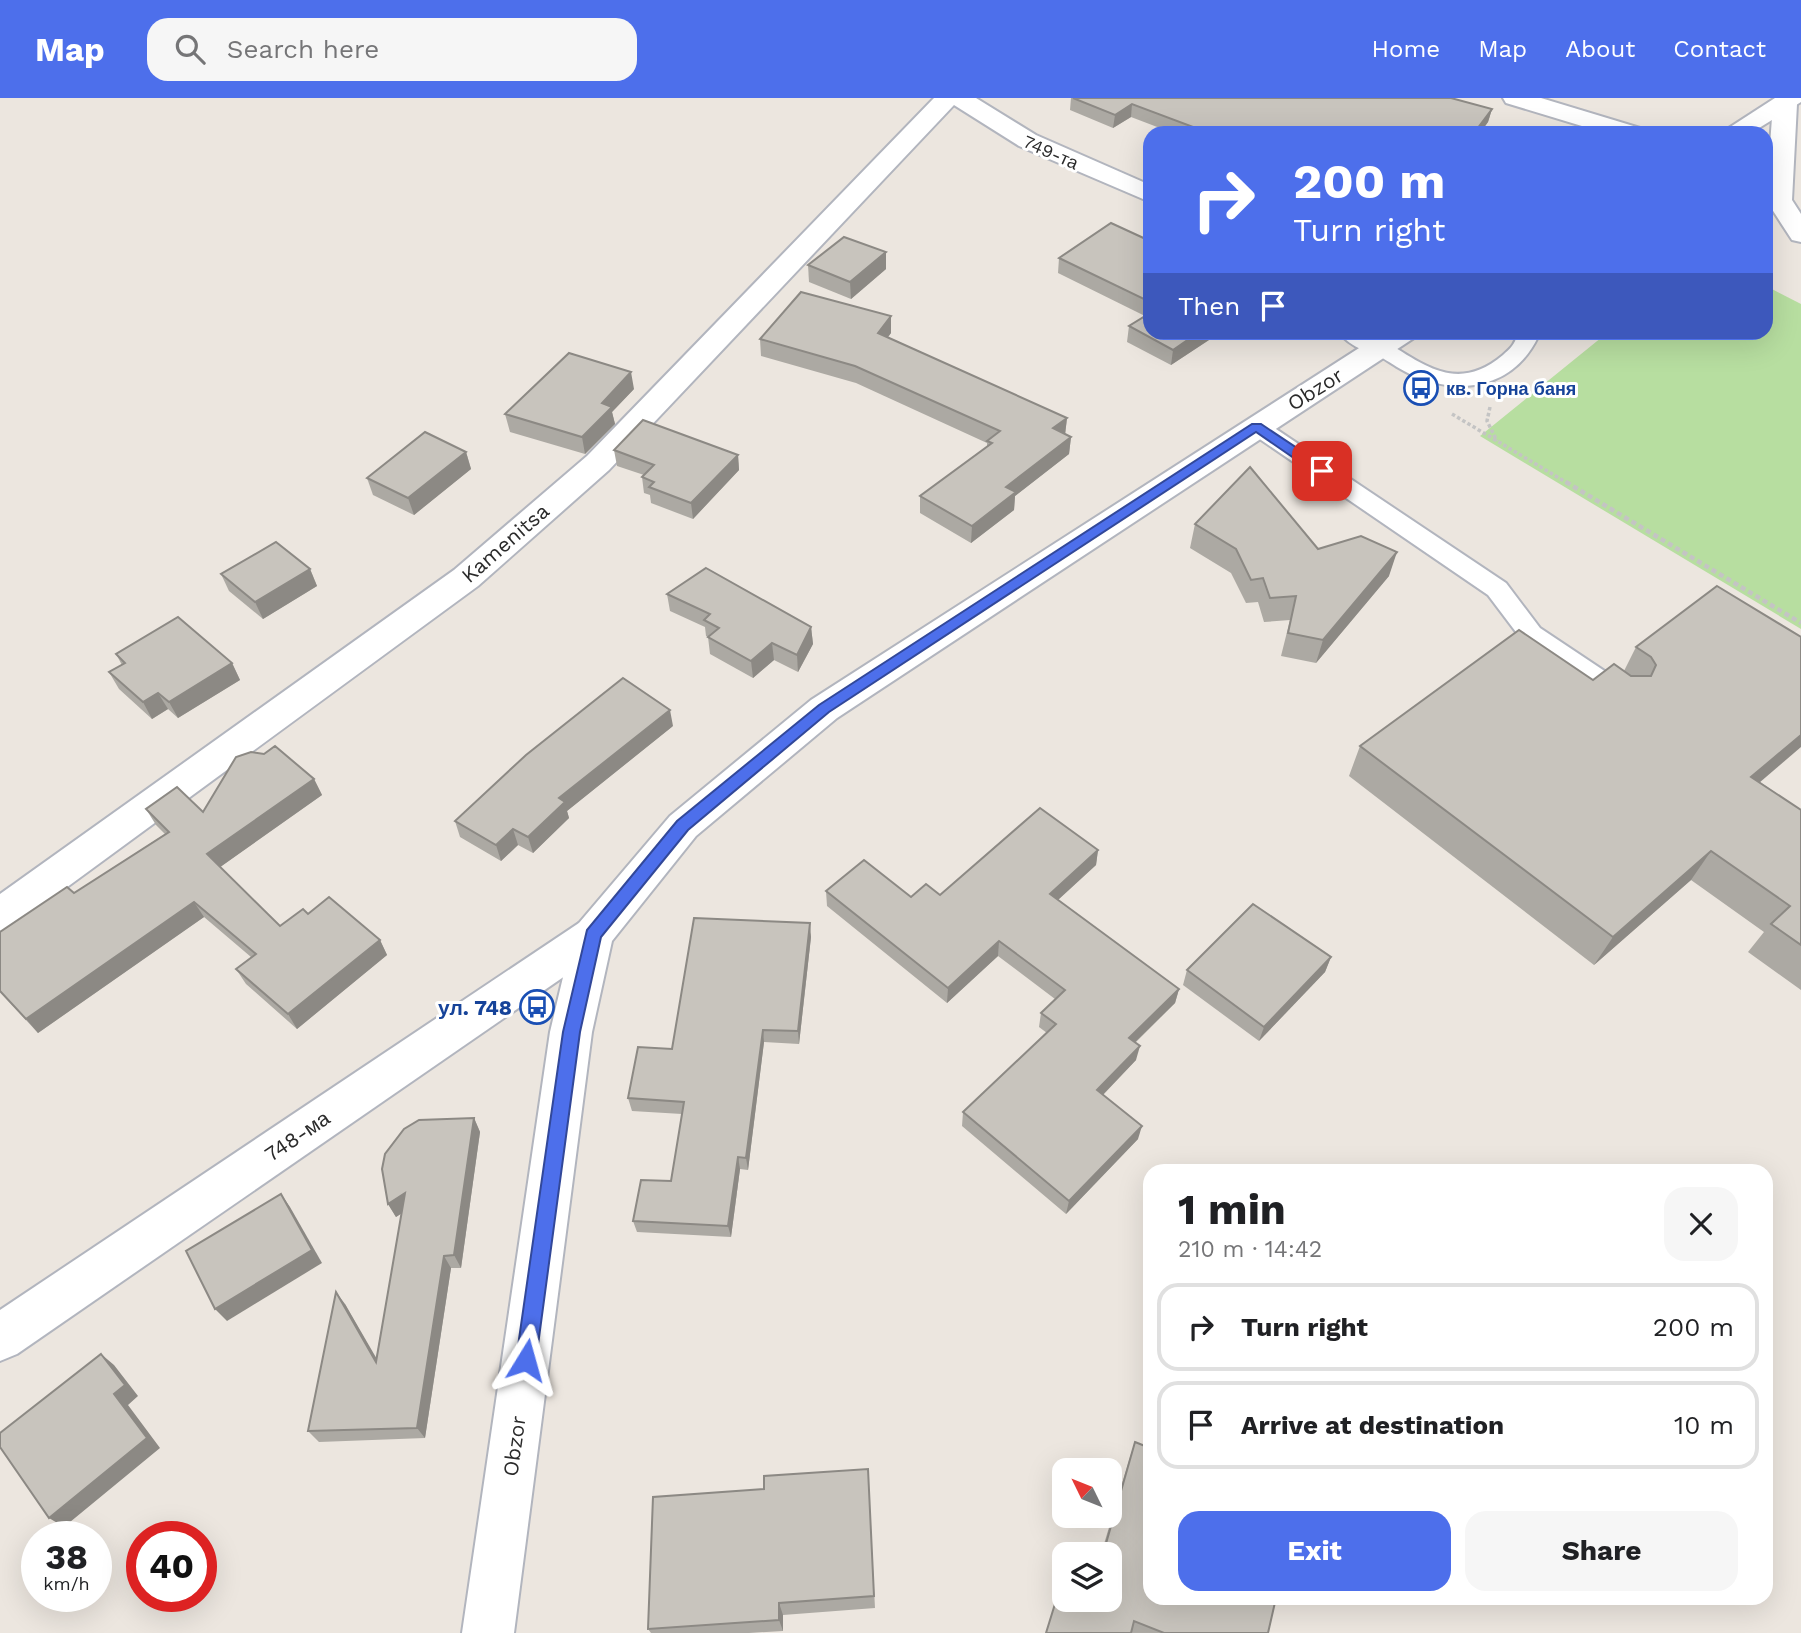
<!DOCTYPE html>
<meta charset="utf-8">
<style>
body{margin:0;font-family:"Work Sans",sans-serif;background:#f6f6f6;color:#202124;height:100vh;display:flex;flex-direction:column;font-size:26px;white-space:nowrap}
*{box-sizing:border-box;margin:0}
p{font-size:23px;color:#757577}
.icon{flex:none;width:38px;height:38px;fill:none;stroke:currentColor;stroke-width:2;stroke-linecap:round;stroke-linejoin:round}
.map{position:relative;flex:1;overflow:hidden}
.sheet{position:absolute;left:1143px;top:1066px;width:630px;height:441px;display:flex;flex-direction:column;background:#fff;border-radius:21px;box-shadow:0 7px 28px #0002}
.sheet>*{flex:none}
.guide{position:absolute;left:1143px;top:28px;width:630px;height:214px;border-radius:21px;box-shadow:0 7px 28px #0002;background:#4d6feb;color:#fff;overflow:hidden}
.needle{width:46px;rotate:313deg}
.buttons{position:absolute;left:1052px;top:1360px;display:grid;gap:14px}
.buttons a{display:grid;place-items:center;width:70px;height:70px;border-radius:14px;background:#fff;box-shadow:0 7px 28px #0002;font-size:35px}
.speed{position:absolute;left:21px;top:1423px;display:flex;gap:14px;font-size:35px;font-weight:700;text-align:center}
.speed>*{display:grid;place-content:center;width:91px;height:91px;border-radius:50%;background:#fff;box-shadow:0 7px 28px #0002;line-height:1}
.speed small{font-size:18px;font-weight:400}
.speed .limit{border:10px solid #d22;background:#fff;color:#111}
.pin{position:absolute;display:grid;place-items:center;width:60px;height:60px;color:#fff;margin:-30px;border-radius:14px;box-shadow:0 4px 10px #0006}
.me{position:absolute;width:77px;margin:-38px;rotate:8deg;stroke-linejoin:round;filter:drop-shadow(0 0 5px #0008)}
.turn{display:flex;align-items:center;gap:24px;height:147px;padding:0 35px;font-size:32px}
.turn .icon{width:91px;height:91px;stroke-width:2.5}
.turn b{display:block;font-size:49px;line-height:60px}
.then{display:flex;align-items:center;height:66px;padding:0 35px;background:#0003;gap:14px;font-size:26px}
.round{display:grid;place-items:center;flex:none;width:74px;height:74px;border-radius:21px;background:#f6f6f6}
.overview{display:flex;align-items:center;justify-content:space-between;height:119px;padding:0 35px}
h1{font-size:42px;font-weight:700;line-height:52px}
.primary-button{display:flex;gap:14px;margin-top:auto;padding:14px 35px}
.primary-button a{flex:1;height:80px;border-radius:21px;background:#4d6feb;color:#fff;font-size:28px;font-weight:700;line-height:80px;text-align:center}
.primary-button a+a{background:#f6f6f6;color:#202124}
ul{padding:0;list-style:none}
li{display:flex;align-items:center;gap:21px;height:88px;margin:0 14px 10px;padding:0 21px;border:4px solid #e0e0e0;border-radius:21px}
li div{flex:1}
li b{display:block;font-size:26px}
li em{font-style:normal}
header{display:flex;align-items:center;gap:42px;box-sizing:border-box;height:98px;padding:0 35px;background:#4d6feb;color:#fff}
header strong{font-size:33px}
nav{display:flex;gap:38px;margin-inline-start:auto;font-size:24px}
.search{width:490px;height:63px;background:#f6f6f6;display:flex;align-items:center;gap:18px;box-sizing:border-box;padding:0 24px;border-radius:21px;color:#757577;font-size:26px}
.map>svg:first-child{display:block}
</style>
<header>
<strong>Map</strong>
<div class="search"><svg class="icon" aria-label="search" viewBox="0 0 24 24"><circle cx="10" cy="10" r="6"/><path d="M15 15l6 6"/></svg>Search here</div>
<nav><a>Home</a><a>Map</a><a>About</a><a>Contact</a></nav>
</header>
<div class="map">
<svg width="1801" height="1535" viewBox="0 0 1801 1535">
<rect width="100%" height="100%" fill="#ece6df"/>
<path fill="#b7dea0" d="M1766,188L1801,206V531L1480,338L1607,235L1766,234Z"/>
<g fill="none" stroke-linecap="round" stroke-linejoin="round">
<g stroke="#b2b5be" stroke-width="4">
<g id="lane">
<path d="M1516,234H1537L1538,239C1510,297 1446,299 1397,269C1388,263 1377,258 1371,249L1381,243L1388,245C1429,271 1460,293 1503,257C1510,251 1518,244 1516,234Z"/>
<path d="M1256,321L1264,323L1506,485L1540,530L1633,592L1637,599L1633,606L1624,608L1615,606L1522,542L1488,497L1248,333L1245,328Z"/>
</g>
</g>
<g stroke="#b2b5be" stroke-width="4">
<g id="street">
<path d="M934,0H976L1036,37L1150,87V104L1019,48L954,7L609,372L478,488L14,828L0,833V796L454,472L587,358Z"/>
<path d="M1503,0H1541L1640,30L1643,35H1605L1506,5Z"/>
<path d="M1780,0L1794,1L1797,6L1792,102L1801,116V144L1792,142L1766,102L1773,6Z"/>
<path d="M1339,234C1359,234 1382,230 1395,249L1391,255C1374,259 1349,249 1339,234Z"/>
<path d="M593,821L607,825L613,837L607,849L17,1256L0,1263V1212L579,825Z"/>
</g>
</g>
<g stroke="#b2b5be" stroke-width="4">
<g id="secondary">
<path d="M1775,0H1801V4L1751,35H1721Z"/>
<path d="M1384,234H1418L1414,240L837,620L696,738L612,843L592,934L514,1535H462L550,934L573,837L579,825L670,718L811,602Z"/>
</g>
</g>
<g stroke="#c4c4c4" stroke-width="3.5" stroke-dasharray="3.5 2.5" stroke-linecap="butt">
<path d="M1490,309L1487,323L1497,343"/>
<path d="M1452,316L1569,386"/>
</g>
<path stroke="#c4c4c4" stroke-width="4.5" stroke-dasharray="5 3.5" stroke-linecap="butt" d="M1566,384L1801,525"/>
<use href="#lane" fill="#fff" fill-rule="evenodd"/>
<use href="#street" fill="#fff" fill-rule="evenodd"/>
<use href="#secondary" fill="#fff" fill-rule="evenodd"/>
</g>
<g fill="#aca9a3">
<path d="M1071,0H1451L1492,11L1488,24L1480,35H1173L1131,19L1113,30L1070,12Z"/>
<path d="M1150,143V234H1213L1212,240L1171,267L1127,244L1129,228L1145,218L1058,175L1059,160Z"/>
<path d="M808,167L886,171L851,201L809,184Z"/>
<path d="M891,235L888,239L1067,320L1065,336L1071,339L1069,356L1015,398L1014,412L971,445L920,415V398L987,349V345L856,285L761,258L760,241Z"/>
<path d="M634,291L612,314L615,326L585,356L510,334L505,316Z"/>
<path d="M614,352L738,357L739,372L693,421L651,405L650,397L644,395L642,379L644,377L617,368Z"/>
<path d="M466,354L471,371L414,417L373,397L367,380Z"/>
<path d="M1195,426L1318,451L1389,478L1316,565L1281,558L1290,522L1264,524L1258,504L1246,505L1231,475L1190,450Z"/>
<path d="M310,471L317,488L263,521L229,493L221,476Z"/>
<path d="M1717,488L1760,684L1801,712V892L1748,854L1764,834L1691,782L1594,867L1349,678L1360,648L1624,573L1636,549Z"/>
<path d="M667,496L811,529L813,546L798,574L774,562L753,580L710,556L708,539L706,538L705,529L670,513Z"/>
<path d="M116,556L232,565L240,582L178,620L168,611L152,621L119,591L109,574L122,567Z"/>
<path d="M673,628L567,713L569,720L533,755L518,747L501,763L460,739L455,723Z"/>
<path d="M314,681L322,697L220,769L280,828L308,816L380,842L387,857L297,931L246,886L236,871L251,859L204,819L38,935L0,894V834L74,795L165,736L156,727L146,711L203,714Z"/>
<path d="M1098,752L1096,767L1058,802L1179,891L1175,905L1135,945L1136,962L1103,997L1138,1041L1066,1116L962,1028L963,1014L1047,935L1039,929L1041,915L1055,901L998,858L947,905L827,808L826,793L911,799L940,797Z"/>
<path d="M811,839L799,946L764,944L748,1072L740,1071L731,1139L637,1134L633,1123L671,1083L682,1016L632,1013L628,1000L672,951Z"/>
<path d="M1331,859L1325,874L1259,943L1183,887L1187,872Z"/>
<path d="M474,1020L480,1034L461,1170H451L425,1340L319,1344L308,1333L345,1206L376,1261L402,1115L396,1119L388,1106Z"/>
<path d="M1135,1344L1150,1500L1268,1535H1046L1063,1480L1110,1502V1456H1101L1130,1359Z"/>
<path d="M868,1371L875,1510L783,1517V1533L749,1535H651L648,1531L764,1391Z"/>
</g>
<g fill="#8c8984">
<path d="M1132,6L1131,19L1113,30L1115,17Z"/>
<path d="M1492,11L1488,24L1480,35H1474Z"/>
<path d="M886,154V171L851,201L850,184Z"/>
<path d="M891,218V235L878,252V235Z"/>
<path d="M1199,234H1213L1212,240L1171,267L1173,252Z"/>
<path d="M631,274L634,291L612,314L615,326L585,356L582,339L602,305Z"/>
<path d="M1067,320L1065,337L1053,330Z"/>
<path d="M1071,339L1069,356L1015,398L1014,412L971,445L972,428L1006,389Z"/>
<path d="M466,354L471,371L414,417L408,400Z"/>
<path d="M738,357L739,372L693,421L691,405Z"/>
<path d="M1397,454L1389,478L1316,565L1323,542Z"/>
<path d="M310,471L317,488L263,521L255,504Z"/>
<path d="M811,529L813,546L798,574L797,557Z"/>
<path d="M772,545L774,562L753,580L751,563Z"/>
<path d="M232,565L240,582L178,620L169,604Z"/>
<path d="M158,595L168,611L152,621L143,604Z"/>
<path d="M670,612L673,628L567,713L569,720L533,755L528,739L559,700Z"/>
<path d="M1801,637V649L1731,709L1751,679Z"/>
<path d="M314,681L322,697L216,772L207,756Z"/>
<path d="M513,731L518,747L501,763L496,747Z"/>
<path d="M1098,752L1096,767L1048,811L1050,796Z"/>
<path d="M1711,753L1691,782L1594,867L1613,839Z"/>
<path d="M194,804L204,819L38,935L26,921Z"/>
<path d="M810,825L811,839L799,946L798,933Z"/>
<path d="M380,842L387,857L297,931L288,916Z"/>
<path d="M999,843L998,858L947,905L948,890Z"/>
<path d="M1331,859L1325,874L1259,943L1264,929Z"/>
<path d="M1179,891L1175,905L1125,954L1129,940Z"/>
<path d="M763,932L764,944L748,1072L746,1060Z"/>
<path d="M1140,948L1136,962L1094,1006L1097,992Z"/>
<path d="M474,1020L480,1034L461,1170L454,1157Z"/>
<path d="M1142,1028L1138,1041L1066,1116L1069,1103Z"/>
<path d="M738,1059L740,1071L731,1139L728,1128Z"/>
<path d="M405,1095L413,1108L396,1119L388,1106Z"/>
<path d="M281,1096L290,1109L322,1165L227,1223L215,1211Z"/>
<path d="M444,1158L451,1170L425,1340L417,1330Z"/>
<path d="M336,1194L345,1206L385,1275L376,1264Z"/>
<path d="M101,1256L114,1267L138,1298L128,1307L160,1350L64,1429L49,1420L114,1296Z"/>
<path d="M779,1505L783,1517V1533L779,1522Z"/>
</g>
<g fill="#c8c4bd" stroke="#8c8984" stroke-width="2">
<path d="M1073,0H1451L1492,11L1474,35H1209L1132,6L1115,17Z"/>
<path d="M1111,125L1150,143V204L1059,160Z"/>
<path d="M844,139L886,154L850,184L808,167Z"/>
<path d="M801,194L891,218L878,235L1067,320L1053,330L1071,339L1006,389L1016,394L972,428L920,398L992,345L987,343L1000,333L855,268L760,241Z"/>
<path d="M1150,215V234H1199L1173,252L1129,228Z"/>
<path d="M569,255L631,274L602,305L612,309L582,339L505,316Z"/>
<path d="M643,322L738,357L691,405L649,389L654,384L642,379L654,367L614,352Z"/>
<path d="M425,334L466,354L408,400L367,380Z"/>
<path d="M1250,369L1318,451L1361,438L1397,454L1323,542L1288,535L1296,498L1270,500L1263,480L1251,482L1236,451L1195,426Z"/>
<path d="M276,444L310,471L255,504L221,476Z"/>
<path d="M706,470L811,529L797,557L772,545L751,563L708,539L719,530L704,522L710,516L667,496Z"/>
<path d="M1717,488L1801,539V637L1751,679L1801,712V847L1771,826L1790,808L1711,753L1613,839L1360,648L1519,532L1593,582L1614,566L1631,578H1651L1656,567L1651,559L1636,549Z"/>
<path d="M178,519L232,565L169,604L158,595L143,604L109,574L125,565L116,556Z"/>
<path d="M623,580L670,612L559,700L565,704L528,739L513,731L496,747L455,723L526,657Z"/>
<path d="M275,648L314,681L207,756L280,828L303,811L308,816L329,799L380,842L288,916L236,871L256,856L194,804L26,921L0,893V834L67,789L74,795L169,734L146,711L177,689L203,714L236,659L251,654L264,656Z"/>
<path d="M1040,710L1098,752L1050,796L1179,891L1129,940L1140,948L1097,992L1142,1028L1069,1103L963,1014L1056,926L1041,915L1065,892L999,843L948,890L826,793L864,762L911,799L926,786L940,797Z"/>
<path d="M1253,806L1331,859L1264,929L1187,872Z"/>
<path d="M694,820L810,825L798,933L763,932L746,1060L738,1059L728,1128L633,1123L641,1082L671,1083L684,1004L628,1000L638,949L672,951Z"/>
<path d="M474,1020L454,1157L444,1158L417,1330L308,1333L336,1194L376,1264L405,1095L388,1106L382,1071L385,1056L404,1031L419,1022Z"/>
<path d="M281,1096L312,1152L215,1211L186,1153Z"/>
<path d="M101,1256L125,1287L114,1296L147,1340L49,1420L0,1349V1335Z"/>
<path d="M1135,1344L1150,1350V1500H1276L1268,1535H1164L1134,1523L1131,1535H1046L1063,1480L1064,1502H1110V1456H1103Z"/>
<path d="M868,1371L874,1498L779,1505V1522L648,1531L653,1399L764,1391V1378Z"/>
</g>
<path fill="#4d6feb" stroke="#324899" stroke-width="2" d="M1252,326H1261L1327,370V376H1317L1256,334L829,614L688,732L601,839L580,934L536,1262L533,1268L526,1271L519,1268L516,1262L563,934L587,832L677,723L819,607Z"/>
<defs>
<g id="bus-ring" transform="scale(1.75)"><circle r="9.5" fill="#fff" stroke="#1a4fb4" stroke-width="1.5"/><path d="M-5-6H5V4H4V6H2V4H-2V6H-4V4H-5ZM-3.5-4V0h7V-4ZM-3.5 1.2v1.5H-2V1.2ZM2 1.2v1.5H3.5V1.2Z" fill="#1a4fb4"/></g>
</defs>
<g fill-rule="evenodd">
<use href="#bus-ring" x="1421" y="290"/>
<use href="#bus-ring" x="537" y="909"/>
</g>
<g text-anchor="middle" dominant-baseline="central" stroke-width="6" stroke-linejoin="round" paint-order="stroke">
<g font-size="18" fill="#2b2b2b" stroke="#fff">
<text transform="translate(1051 54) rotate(24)">749-та</text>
</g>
<g font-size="18" font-weight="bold" fill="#164399" stroke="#fff" text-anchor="start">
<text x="1446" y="290">кв. Горна баня</text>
</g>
<g font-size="21" fill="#2b2b2b" stroke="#fff">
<text transform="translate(1315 291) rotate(-32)">Obzor</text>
<text transform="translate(505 445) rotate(-41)">Kamenitsa</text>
<text transform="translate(297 1038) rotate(-34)">748-ма</text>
<text transform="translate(514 1348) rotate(-82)">Obzor</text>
</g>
<g font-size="21" font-weight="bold" fill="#164399" stroke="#fff" text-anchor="end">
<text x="512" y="909">ул. 748</text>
</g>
</g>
</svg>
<div class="buttons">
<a><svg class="needle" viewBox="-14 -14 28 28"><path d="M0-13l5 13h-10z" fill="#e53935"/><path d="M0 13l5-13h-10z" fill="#757577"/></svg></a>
<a><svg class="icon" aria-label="layers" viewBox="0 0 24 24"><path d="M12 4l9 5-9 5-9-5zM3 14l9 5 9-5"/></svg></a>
</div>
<div class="speed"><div>38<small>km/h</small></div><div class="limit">40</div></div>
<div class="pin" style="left:1322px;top:373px;background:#d93025"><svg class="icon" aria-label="arrive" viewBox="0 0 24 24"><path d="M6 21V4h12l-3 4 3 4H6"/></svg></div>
<svg class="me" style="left:526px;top:1262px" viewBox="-20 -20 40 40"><path d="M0-17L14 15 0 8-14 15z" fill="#4d6feb" stroke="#fff" stroke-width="4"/></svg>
<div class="guide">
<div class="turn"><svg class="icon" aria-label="right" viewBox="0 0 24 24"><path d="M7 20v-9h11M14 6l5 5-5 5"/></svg><div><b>200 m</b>Turn right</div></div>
<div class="then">Then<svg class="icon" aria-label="arrive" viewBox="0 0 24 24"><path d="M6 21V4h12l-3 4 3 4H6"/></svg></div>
</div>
<section class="sheet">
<div class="overview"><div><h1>1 min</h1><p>210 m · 14:42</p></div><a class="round"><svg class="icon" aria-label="close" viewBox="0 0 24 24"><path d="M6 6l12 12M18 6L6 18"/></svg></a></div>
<ul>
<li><svg class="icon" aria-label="right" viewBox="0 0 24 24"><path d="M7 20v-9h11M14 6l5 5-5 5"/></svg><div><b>Turn right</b></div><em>200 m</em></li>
<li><svg class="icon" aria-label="arrive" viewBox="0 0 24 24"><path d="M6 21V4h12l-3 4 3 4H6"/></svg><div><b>Arrive at destination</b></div><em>10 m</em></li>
</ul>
<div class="primary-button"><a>Exit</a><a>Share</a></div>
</section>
</div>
